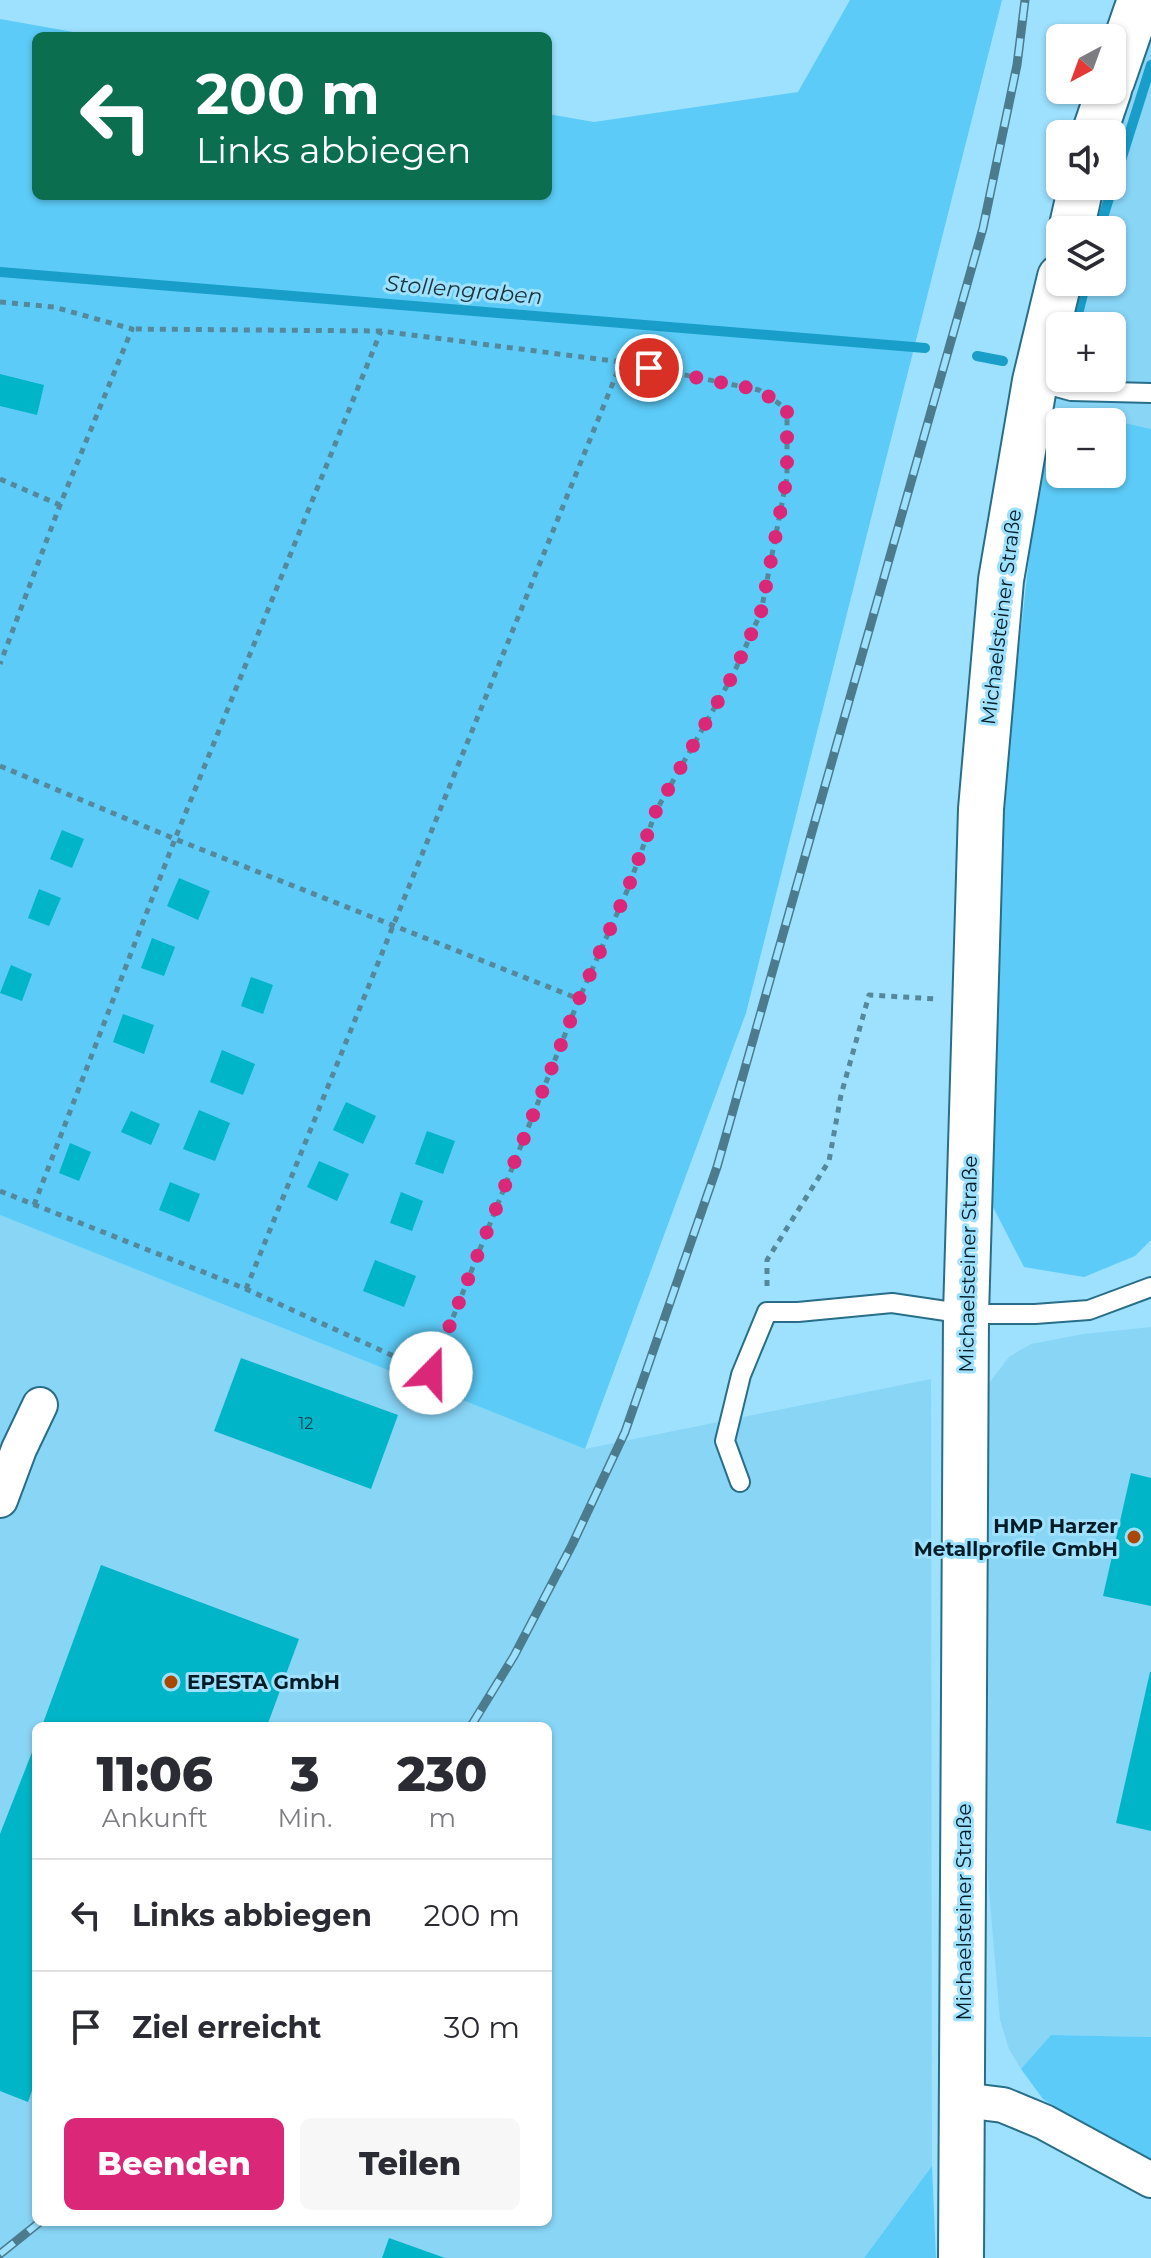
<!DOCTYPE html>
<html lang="de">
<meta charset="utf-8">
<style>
body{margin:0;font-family:Montserrat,sans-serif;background:#f7f7f7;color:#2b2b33;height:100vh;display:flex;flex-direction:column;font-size:30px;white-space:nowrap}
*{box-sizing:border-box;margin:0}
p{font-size:26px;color:#7c7c81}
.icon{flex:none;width:44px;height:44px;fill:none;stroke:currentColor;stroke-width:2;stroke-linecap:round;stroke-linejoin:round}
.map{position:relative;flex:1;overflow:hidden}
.details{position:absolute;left:32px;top:1722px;width:520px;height:504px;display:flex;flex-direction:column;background:#fff;border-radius:12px;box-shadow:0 2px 6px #0004}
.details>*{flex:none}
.top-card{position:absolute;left:32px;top:32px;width:520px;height:168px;border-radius:12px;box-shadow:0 2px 6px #0004;background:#0b6e4f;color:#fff;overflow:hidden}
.needle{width:52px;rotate:221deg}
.controls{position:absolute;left:1046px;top:24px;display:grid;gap:16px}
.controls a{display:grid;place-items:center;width:80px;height:80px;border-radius:12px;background:#fff;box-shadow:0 2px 6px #0004;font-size:40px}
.pin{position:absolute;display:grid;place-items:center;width:68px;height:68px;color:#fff;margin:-34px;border:4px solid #fff;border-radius:50%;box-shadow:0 2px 8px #0007}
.me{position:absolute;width:88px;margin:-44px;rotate:22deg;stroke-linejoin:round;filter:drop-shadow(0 0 6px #0008)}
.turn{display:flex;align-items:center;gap:28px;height:168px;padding:0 32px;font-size:36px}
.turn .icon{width:104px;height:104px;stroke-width:2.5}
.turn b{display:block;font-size:56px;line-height:68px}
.eta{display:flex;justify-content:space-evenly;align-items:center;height:136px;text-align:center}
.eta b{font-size:48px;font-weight:800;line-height:56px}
.primary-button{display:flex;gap:16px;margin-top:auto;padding:16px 32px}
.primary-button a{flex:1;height:92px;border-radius:12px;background:#db2777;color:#fff;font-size:32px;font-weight:800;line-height:92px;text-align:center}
.primary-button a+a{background:#f7f7f7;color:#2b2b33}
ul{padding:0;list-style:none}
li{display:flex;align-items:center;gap:24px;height:112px;padding:0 32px;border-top:2px solid #e1e1e2}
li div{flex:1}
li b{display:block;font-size:30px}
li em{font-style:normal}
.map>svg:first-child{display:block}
</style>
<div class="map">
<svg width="1151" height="2258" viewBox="0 0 1151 2258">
<rect width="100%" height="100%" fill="#9de1fe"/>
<g fill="#88d5f6" fill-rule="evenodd">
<path d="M1151,31V429L1104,418L1103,422H1060V463L1040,459L1060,375V378H1112V326H1072L1082,282H1112V230H1094L1104,186H1112V158Z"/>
<path d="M0,1215L585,1449L931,1379L932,2166L864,2258H0ZM36,1726H548V2222H36Z"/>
<path d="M1151,1327V2037L1051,2035L1021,2069L1009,2049L1000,2020L988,1878L989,1383L1009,1357L1031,1344L1084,1334Z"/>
</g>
<g fill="#5ccbf7">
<path d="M850,0H1002L746,1013L585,1449L0,1215V19L96,36H36V196H548V114L594,122L798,92Z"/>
<path d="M1103,418L1151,429V1240L1135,1256L1084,1277L1024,1267L992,1205L990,1024L1009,739L1040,459L1060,463V474H1112V422H1103Z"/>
<path d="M1051,2035L1151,2037V2161L1078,2122L1043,2099L1021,2069Z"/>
<path d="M932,2166L936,2258H864Z"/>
</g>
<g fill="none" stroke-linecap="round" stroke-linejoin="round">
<g stroke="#189ec9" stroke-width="10">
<path d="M1099,230L1151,65"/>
<path d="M0,272L925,348"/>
<path d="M1075,326L1086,282"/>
<path d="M977,356L1003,361"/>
</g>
</g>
<g fill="#00b5c7">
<path d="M0,374L44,385L37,415L0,406Z"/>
<path d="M62,830L84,839L72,868L50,859Z"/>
<path d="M179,878L210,891L198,920L167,906Z"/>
<path d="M39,889L61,898L49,926L28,918Z"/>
<path d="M152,938L175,947L164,976L141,968Z"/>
<path d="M11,965L32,974L22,1001L0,993Z"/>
<path d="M251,977L273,985L263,1014L241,1006Z"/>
<path d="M123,1014L154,1025L144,1054L113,1042Z"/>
<path d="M222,1050L255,1064L243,1095L210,1082Z"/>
<path d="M346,1102L376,1116L363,1144L333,1130Z"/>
<path d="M199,1110L230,1123L215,1161L183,1149Z"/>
<path d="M131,1111L160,1124L151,1145L121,1132Z"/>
<path d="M427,1131L455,1141L443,1174L415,1164Z"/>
<path d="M70,1143L91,1152L79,1181L59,1173Z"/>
<path d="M319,1161L349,1174L337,1201L307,1187Z"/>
<path d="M170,1182L200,1194L189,1222L159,1210Z"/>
<path d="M401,1192L423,1201L412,1231L390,1223Z"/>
<path d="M375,1260L416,1276L404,1307L363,1291Z"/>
<path d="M241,1358L398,1415L371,1489L214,1431Z"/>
<path d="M1131,1473L1151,1478V1606L1103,1596Z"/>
<path d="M101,1565L299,1639L267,1726H42Z"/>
<path d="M1150,1672H1151V1831L1116,1823Z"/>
<path d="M36,1742V2079L28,2102L0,2091V1834Z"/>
<path d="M389,2238L445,2258H382Z"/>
</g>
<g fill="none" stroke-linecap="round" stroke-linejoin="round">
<g stroke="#296e88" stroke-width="22">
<g id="service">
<path d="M1035,381L1071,391L1151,393"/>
<path d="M740,1482L725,1441L741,1375L767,1312H798L892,1303L966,1314H1035L1089,1310L1151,1287"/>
</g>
</g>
<g stroke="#296e88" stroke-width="38">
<g id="minor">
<path d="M0,1500L19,1449L40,1405"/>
<path d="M963,2100L1003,2105L1044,2122L1151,2180"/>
</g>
</g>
<g stroke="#296e88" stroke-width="48">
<g id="tertiary">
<path d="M1112,81L1140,0"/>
<path d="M1094,134L1109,90"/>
<path d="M1071,230L1081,186"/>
<path d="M961,2258L966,1314L981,809L1001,580L1035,381L1060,277"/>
</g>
</g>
<g stroke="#56889c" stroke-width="5" stroke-dasharray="6 6" stroke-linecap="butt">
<path d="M0,302L54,307L132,329L60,505L0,664"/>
<path d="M0,479L60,505"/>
<path d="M0,766L175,839L579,999"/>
<path d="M0,1191L246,1289L431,1373L579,999L627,891L656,811L733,675L761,612L787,477V409L759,390L621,362L381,331L132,329"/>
<path d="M34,1205L175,839L381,331"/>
<path d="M767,1286V1260L829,1161L841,1095L869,995L937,999"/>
<path d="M246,1289L621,363"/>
</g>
<use href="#service" stroke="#fff" stroke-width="18"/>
<use href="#minor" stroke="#fff" stroke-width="34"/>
<use href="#tertiary" stroke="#fff" stroke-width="44"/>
<g stroke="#4c7b8e" stroke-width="9">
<g id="rail">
<path d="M471,1726L514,1656L572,1545L625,1432L717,1167L983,228L1017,65L1025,0"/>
<path d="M0,2254L40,2222"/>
</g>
</g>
<use href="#rail" stroke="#9de1fe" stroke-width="6" stroke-dasharray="18" stroke-linecap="butt"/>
</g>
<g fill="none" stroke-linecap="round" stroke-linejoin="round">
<path stroke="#db2777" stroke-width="14" stroke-dasharray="0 25.2" d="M431,1373L579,999L627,891L656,811L733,675L761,612L787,477V409L759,390L649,368"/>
</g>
<g fill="#a94800" stroke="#9de1fe" stroke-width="3">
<circle cx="1134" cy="1537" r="8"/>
<circle cx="171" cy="1682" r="8"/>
</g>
<g text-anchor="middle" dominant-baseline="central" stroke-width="6" stroke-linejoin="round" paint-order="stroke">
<g font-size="16" fill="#01424e">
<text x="306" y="1423">12</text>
</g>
<g font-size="20" fill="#011c26" stroke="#9de1fe">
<text transform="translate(1001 617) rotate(-83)">Michaelsteiner Straße</text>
<text transform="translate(968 1264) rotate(-89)">Michaelsteiner Straße</text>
<text transform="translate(964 1912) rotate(-90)">Michaelsteiner Straße</text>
</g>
<g font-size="20" font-weight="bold" fill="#011c26" stroke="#9de1fe" text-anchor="end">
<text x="1118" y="1526">HMP Harzer<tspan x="1118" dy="23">Metallprofile GmbH</tspan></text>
<text x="187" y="1682" text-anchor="start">EPESTA GmbH</text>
</g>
<g font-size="22" font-style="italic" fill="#1a333d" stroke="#9de1fe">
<text transform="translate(464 290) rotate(5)">Stollengraben</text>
</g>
</g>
</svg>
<div class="controls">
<a><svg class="needle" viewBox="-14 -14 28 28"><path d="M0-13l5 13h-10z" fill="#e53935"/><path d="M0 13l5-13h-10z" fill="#7c7c81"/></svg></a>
<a><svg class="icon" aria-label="sound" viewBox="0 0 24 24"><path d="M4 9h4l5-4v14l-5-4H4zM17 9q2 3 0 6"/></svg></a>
<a><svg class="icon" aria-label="layers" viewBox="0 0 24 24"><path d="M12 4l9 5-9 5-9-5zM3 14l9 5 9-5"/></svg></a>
<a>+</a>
<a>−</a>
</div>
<div class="pin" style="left:649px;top:368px;background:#d93025"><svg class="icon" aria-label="arrive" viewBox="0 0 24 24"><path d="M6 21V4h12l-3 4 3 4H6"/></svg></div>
<svg class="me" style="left:431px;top:1373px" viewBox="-20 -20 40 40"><circle r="19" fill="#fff"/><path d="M0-13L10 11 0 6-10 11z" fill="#db2777"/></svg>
<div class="top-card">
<div class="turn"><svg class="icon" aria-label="left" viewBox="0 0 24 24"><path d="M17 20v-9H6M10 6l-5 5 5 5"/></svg><div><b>200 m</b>Links abbiegen</div></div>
</div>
<section class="details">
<div class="eta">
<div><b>11:06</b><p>Ankunft</p></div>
<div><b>3</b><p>Min.</p></div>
<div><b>230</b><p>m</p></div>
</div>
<ul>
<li><svg class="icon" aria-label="left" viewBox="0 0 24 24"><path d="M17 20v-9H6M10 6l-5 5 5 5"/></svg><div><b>Links abbiegen</b></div><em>200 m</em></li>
<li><svg class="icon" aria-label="arrive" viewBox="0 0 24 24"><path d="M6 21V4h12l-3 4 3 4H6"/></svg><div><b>Ziel erreicht</b></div><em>30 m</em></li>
</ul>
<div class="primary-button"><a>Beenden</a><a>Teilen</a></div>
</section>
</div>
